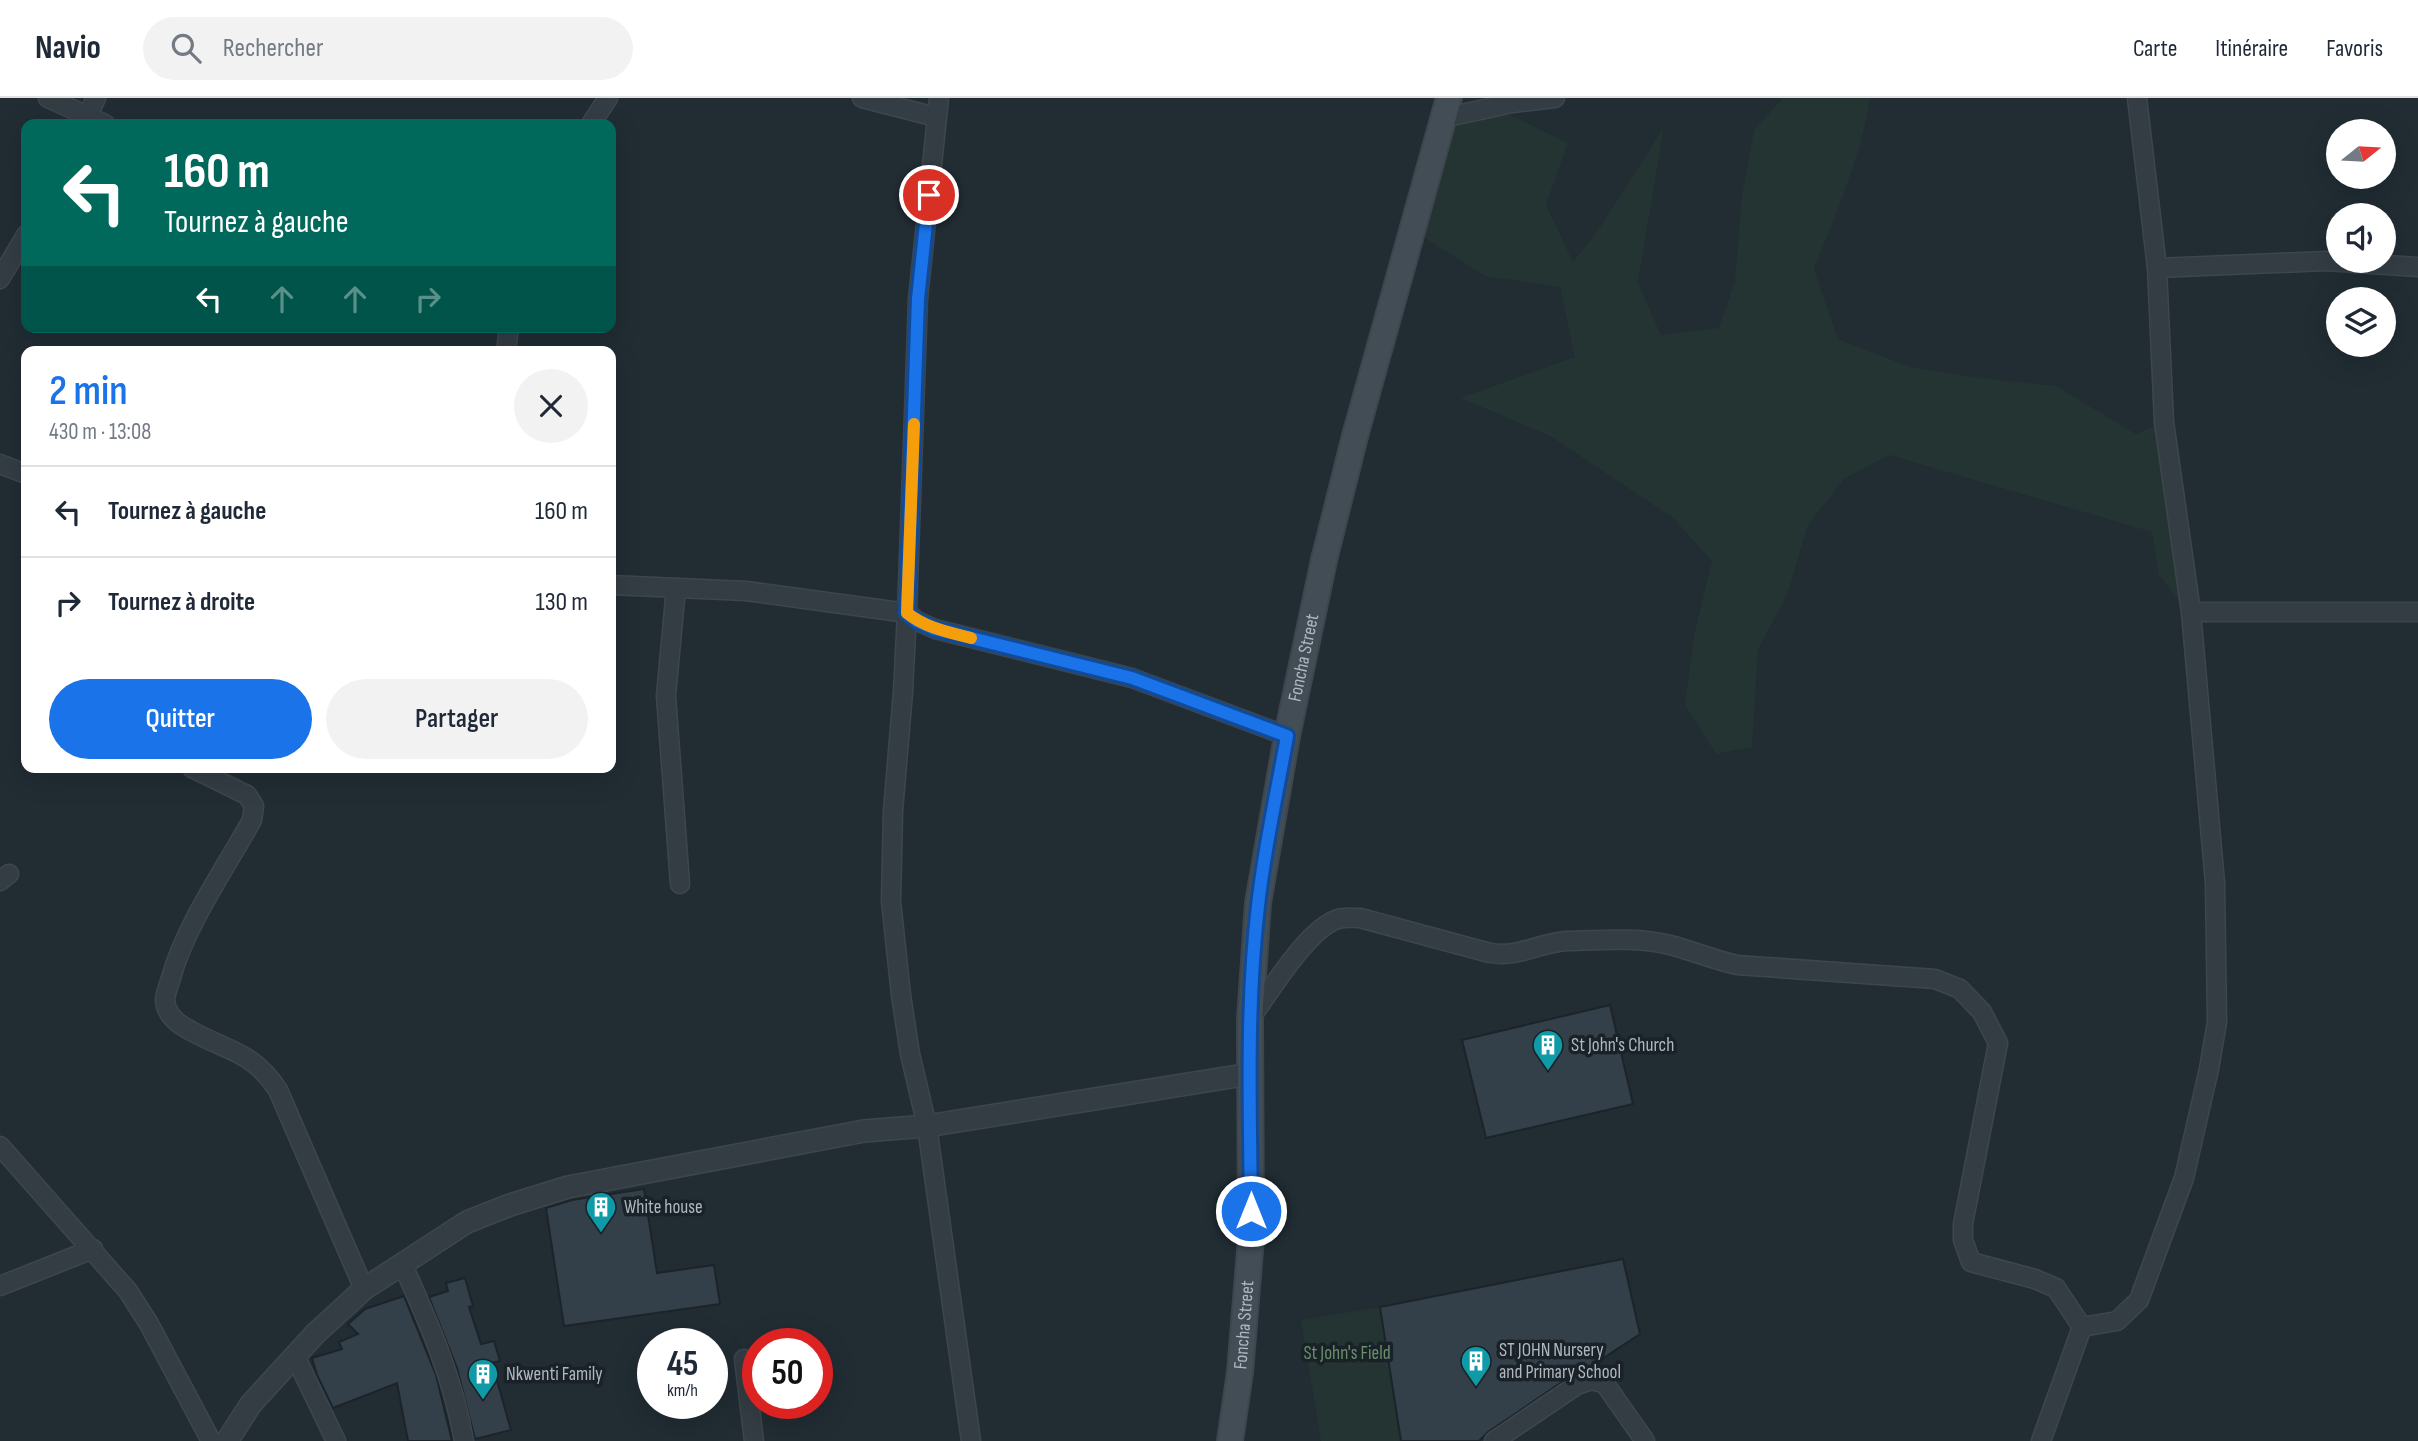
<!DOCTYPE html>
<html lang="fr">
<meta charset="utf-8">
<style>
body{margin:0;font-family:"Sofia Sans Condensed",sans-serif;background:#f2f2f3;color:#1f2937;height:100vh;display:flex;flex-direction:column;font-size:26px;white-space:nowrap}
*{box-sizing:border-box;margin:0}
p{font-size:23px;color:#747a83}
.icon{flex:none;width:38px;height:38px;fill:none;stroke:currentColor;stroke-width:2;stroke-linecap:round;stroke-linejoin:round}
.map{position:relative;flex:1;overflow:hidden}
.details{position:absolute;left:21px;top:248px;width:595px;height:427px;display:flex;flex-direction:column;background:#fff;border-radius:14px;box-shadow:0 7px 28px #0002}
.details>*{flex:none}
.banner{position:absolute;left:21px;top:21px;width:595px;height:214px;border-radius:14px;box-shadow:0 7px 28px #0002;background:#00695c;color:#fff;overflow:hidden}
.needle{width:46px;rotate:72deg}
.fabs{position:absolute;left:2326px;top:21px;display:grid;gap:14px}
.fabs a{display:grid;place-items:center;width:70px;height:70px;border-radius:50%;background:#fff;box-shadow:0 7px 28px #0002;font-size:35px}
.speed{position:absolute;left:637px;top:1230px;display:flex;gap:14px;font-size:35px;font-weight:700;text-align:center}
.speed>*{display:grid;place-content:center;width:91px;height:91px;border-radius:50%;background:#fff;box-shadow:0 7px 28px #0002;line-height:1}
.speed small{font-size:18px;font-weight:400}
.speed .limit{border:10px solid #d22;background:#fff;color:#111}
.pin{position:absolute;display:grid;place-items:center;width:60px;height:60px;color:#fff;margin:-30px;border:4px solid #fff;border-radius:50%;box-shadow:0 2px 7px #0007}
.me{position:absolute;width:77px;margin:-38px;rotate:0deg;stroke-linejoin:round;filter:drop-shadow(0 0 5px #0008)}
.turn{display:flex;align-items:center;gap:24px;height:147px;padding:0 28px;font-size:32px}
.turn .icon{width:91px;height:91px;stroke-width:2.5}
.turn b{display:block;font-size:49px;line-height:60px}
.lanes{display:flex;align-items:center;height:66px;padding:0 28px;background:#0003;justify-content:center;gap:35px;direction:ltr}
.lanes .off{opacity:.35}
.round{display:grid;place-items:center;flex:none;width:74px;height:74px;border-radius:37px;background:#f2f2f3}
.headline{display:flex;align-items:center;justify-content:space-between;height:119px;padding:0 28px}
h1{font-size:42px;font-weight:600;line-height:52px;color:#1a73e8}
.button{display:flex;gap:14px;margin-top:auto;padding:14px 28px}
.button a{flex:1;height:80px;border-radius:42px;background:#1a73e8;color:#fff;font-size:28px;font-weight:600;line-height:80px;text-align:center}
.button a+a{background:#f2f2f3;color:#1f2937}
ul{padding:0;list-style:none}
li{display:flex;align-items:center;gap:21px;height:91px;padding:0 28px;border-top:2px solid #e0e1e3}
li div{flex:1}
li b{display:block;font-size:26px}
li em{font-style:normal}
header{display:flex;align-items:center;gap:42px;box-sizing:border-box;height:98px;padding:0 35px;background:#fff;border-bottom:2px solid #e0e1e3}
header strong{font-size:33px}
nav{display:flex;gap:38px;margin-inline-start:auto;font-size:24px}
.search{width:490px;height:63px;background:#f2f2f3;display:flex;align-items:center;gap:18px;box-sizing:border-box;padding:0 24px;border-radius:38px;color:#747a83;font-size:26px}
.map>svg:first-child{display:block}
</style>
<header>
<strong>Navio</strong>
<div class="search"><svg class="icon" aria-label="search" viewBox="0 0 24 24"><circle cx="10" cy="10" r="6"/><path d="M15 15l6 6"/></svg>Rechercher</div>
<nav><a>Carte</a><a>Itinéraire</a><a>Favoris</a></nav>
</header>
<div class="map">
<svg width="2418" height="1343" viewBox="0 0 2418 1343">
<rect width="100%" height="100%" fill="#212c33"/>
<g fill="#233433">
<path d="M1783,0H1870C1861,60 1836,115 1814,171L1838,241L1910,269L1980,280L2056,288L2136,336L2164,324L2181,506L2159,477L2152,434L1889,357L1844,381L1808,427L1787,497L1758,551L1752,649L1716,656L1685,607L1694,537L1712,463L1673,420L1550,338L1460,300L1575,259L1560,189L1485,178L1412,132L1443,20L1494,9L1568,45L1546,107L1573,164L1601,128L1664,29L1638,184L1661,237L1719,230L1735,183L1742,97L1754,32Z"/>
<path d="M1380,1209L1401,1343H1321L1301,1222Z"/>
</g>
<g fill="#33404a" stroke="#1c242a" stroke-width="2">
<path d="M1610,907L1633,1006L1486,1040L1462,942Z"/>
<path d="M644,1091L657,1175L714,1167L720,1206L564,1228L546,1110L572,1102Z"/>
<path d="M1623,1161L1640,1236L1585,1272L1571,1278L1488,1334L1479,1343H1401L1380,1209Z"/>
<path d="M465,1180L473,1208L469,1209L481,1246L494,1243L500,1263L492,1265L511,1332L475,1341L457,1270L429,1199L448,1193L446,1185Z"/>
<path d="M404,1198L436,1277L452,1343H408L397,1285L333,1310L317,1277L312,1260L342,1251L339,1244L358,1236L348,1226L365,1211Z"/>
</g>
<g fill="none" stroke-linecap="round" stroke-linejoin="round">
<g stroke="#3e464d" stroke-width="21">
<g id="minor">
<path d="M48,0L105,26"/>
<path d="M862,0L936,19"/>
<path d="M939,0L918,201L907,515L903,594L893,713L891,803L901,897L910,956L927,1028L971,1343"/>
<path d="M1443,20L1512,5L1555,0"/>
<path d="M84,26L96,0"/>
<path d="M591,26L608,0"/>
<path d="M2157,170L2326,163L2418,169"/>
<path d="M0,181L26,137"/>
<path d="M506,254L509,229"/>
<path d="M0,366L26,376"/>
<path d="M611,487L746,493L907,515L917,523L935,531L1132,580L1287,638"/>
<path d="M676,490L666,598L680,786"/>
<path d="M2191,514H2418"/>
<path d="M192,670L247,697L254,708L252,722C226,769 185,828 171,880C169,886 166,894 165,901C165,914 175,924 186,930C224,953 251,951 278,992L364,1191"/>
<path d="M0,783L9,776"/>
<path d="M1251,919C1271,893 1307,831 1338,821C1344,819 1353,820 1360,820L1490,855C1520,860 1540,844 1568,843C1601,842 1639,839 1670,847C1693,853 1714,862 1737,867L1935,881L1960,891L1982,914L1998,945L1963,1126V1142L1971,1164L2035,1181L2056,1190L2082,1229"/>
<path d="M0,1048L128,1193L149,1226L211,1343"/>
<path d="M402,1165C428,1223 453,1279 464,1343"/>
<path d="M0,1188L93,1151"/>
<path d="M2082,1229L2117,1223L2139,1202L2184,1080L2209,971L2217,924L2215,785L2191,514L2164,324L2157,170L2137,0"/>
<path d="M295,1258L336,1343"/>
<path d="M744,1261L754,1343"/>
<path d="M1494,1343L1577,1287L1592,1282L1605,1286L1645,1343"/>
<path d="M2041,1343L2082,1229"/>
</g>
</g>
<g stroke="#3e464d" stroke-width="24">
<path id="tertiary" d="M227,1343L251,1306L315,1236L364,1191L467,1124L510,1107L568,1089L864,1033L927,1028L1250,976"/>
</g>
<g stroke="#3e464d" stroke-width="28">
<g id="secondary">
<path id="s1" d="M1230,1343L1240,1274L1251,1141L1250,921L1258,805L1287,638L1324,462L1355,338L1449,0"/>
</g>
</g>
<use href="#minor" stroke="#343d44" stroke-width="18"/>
<use href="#tertiary" stroke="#343d44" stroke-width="21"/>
<use href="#secondary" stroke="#434d56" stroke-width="24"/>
</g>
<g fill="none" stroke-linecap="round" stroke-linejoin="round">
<g stroke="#114b97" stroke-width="18">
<path id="route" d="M929,97L918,201L907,515L917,523L935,531L1132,580L1287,638C1277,695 1264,751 1258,808C1246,909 1250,1011 1251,1113"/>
</g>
<use href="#route" stroke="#1a73e8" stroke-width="12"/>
<path stroke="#f59e0b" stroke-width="12" d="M914,326L907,515C926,530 948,534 971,540"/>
</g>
<defs>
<g id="building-pin" transform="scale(1.575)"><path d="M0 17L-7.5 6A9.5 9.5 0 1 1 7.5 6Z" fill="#0f9aa8" stroke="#1a2228"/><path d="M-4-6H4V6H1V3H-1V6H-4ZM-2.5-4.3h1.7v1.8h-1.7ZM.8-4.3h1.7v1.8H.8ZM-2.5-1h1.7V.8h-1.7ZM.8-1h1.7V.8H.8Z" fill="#fff"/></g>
</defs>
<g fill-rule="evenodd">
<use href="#building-pin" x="1548" y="947"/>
<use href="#building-pin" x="601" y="1109"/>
<use href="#building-pin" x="1476" y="1263"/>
<use href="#building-pin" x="483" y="1276"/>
</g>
<g text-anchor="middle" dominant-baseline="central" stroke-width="7" stroke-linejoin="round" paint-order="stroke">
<g font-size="19" fill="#aeb8c1" stroke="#1a2228">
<text stroke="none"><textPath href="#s1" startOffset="789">Foncha Street</textPath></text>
<text stroke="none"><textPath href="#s1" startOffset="117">Foncha Street</textPath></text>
</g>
<g font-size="19" fill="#aeb8c1" stroke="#1a2228" text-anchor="start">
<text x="1571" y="947">St John's Church</text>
<text x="624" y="1109">White house</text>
<text x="1499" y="1252">ST JOHN Nursery<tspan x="1499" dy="22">and Primary School</tspan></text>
<text x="506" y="1276">Nkwenti Family</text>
</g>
<g font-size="19" fill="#698e6b" stroke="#1a2228">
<text x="1347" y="1255">St John's Field</text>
</g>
</g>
</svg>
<div class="fabs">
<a><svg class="needle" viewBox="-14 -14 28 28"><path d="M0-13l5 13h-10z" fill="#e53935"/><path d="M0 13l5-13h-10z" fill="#747a83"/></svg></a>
<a><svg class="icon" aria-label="sound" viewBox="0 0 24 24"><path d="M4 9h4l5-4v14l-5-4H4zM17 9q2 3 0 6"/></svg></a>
<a><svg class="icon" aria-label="layers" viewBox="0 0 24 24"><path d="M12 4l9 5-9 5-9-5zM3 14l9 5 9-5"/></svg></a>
</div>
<div class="speed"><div>45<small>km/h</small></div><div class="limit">50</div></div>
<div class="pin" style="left:929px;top:97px;background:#d93025"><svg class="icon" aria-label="arrive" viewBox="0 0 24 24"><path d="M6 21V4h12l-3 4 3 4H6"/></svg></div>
<svg class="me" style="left:1251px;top:1113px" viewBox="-20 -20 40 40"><circle r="17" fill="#1a73e8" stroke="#fff" stroke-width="3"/><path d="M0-11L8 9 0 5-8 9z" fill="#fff"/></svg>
<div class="banner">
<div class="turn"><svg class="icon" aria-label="left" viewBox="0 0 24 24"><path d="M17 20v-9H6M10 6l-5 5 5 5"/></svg><div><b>160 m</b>Tournez à gauche</div></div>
<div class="lanes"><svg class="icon" aria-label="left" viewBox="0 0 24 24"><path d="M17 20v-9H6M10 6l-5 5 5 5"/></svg><svg class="icon off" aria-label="ahead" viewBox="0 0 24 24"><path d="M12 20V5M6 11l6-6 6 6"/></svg><svg class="icon off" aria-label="ahead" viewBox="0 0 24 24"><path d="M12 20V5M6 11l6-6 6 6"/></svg><svg class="icon off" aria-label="right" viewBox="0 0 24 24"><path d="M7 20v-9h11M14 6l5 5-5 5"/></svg></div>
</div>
<section class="details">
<div class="headline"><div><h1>2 min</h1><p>430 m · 13:08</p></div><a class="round"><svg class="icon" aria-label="close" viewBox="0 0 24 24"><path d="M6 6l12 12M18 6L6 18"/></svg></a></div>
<ul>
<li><svg class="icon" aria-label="left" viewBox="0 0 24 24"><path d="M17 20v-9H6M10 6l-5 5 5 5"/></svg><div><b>Tournez à gauche</b></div><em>160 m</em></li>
<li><svg class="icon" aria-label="right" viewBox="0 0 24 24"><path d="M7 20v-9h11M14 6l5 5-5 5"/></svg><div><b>Tournez à droite</b></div><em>130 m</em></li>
</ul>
<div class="button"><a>Quitter</a><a>Partager</a></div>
</section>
</div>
